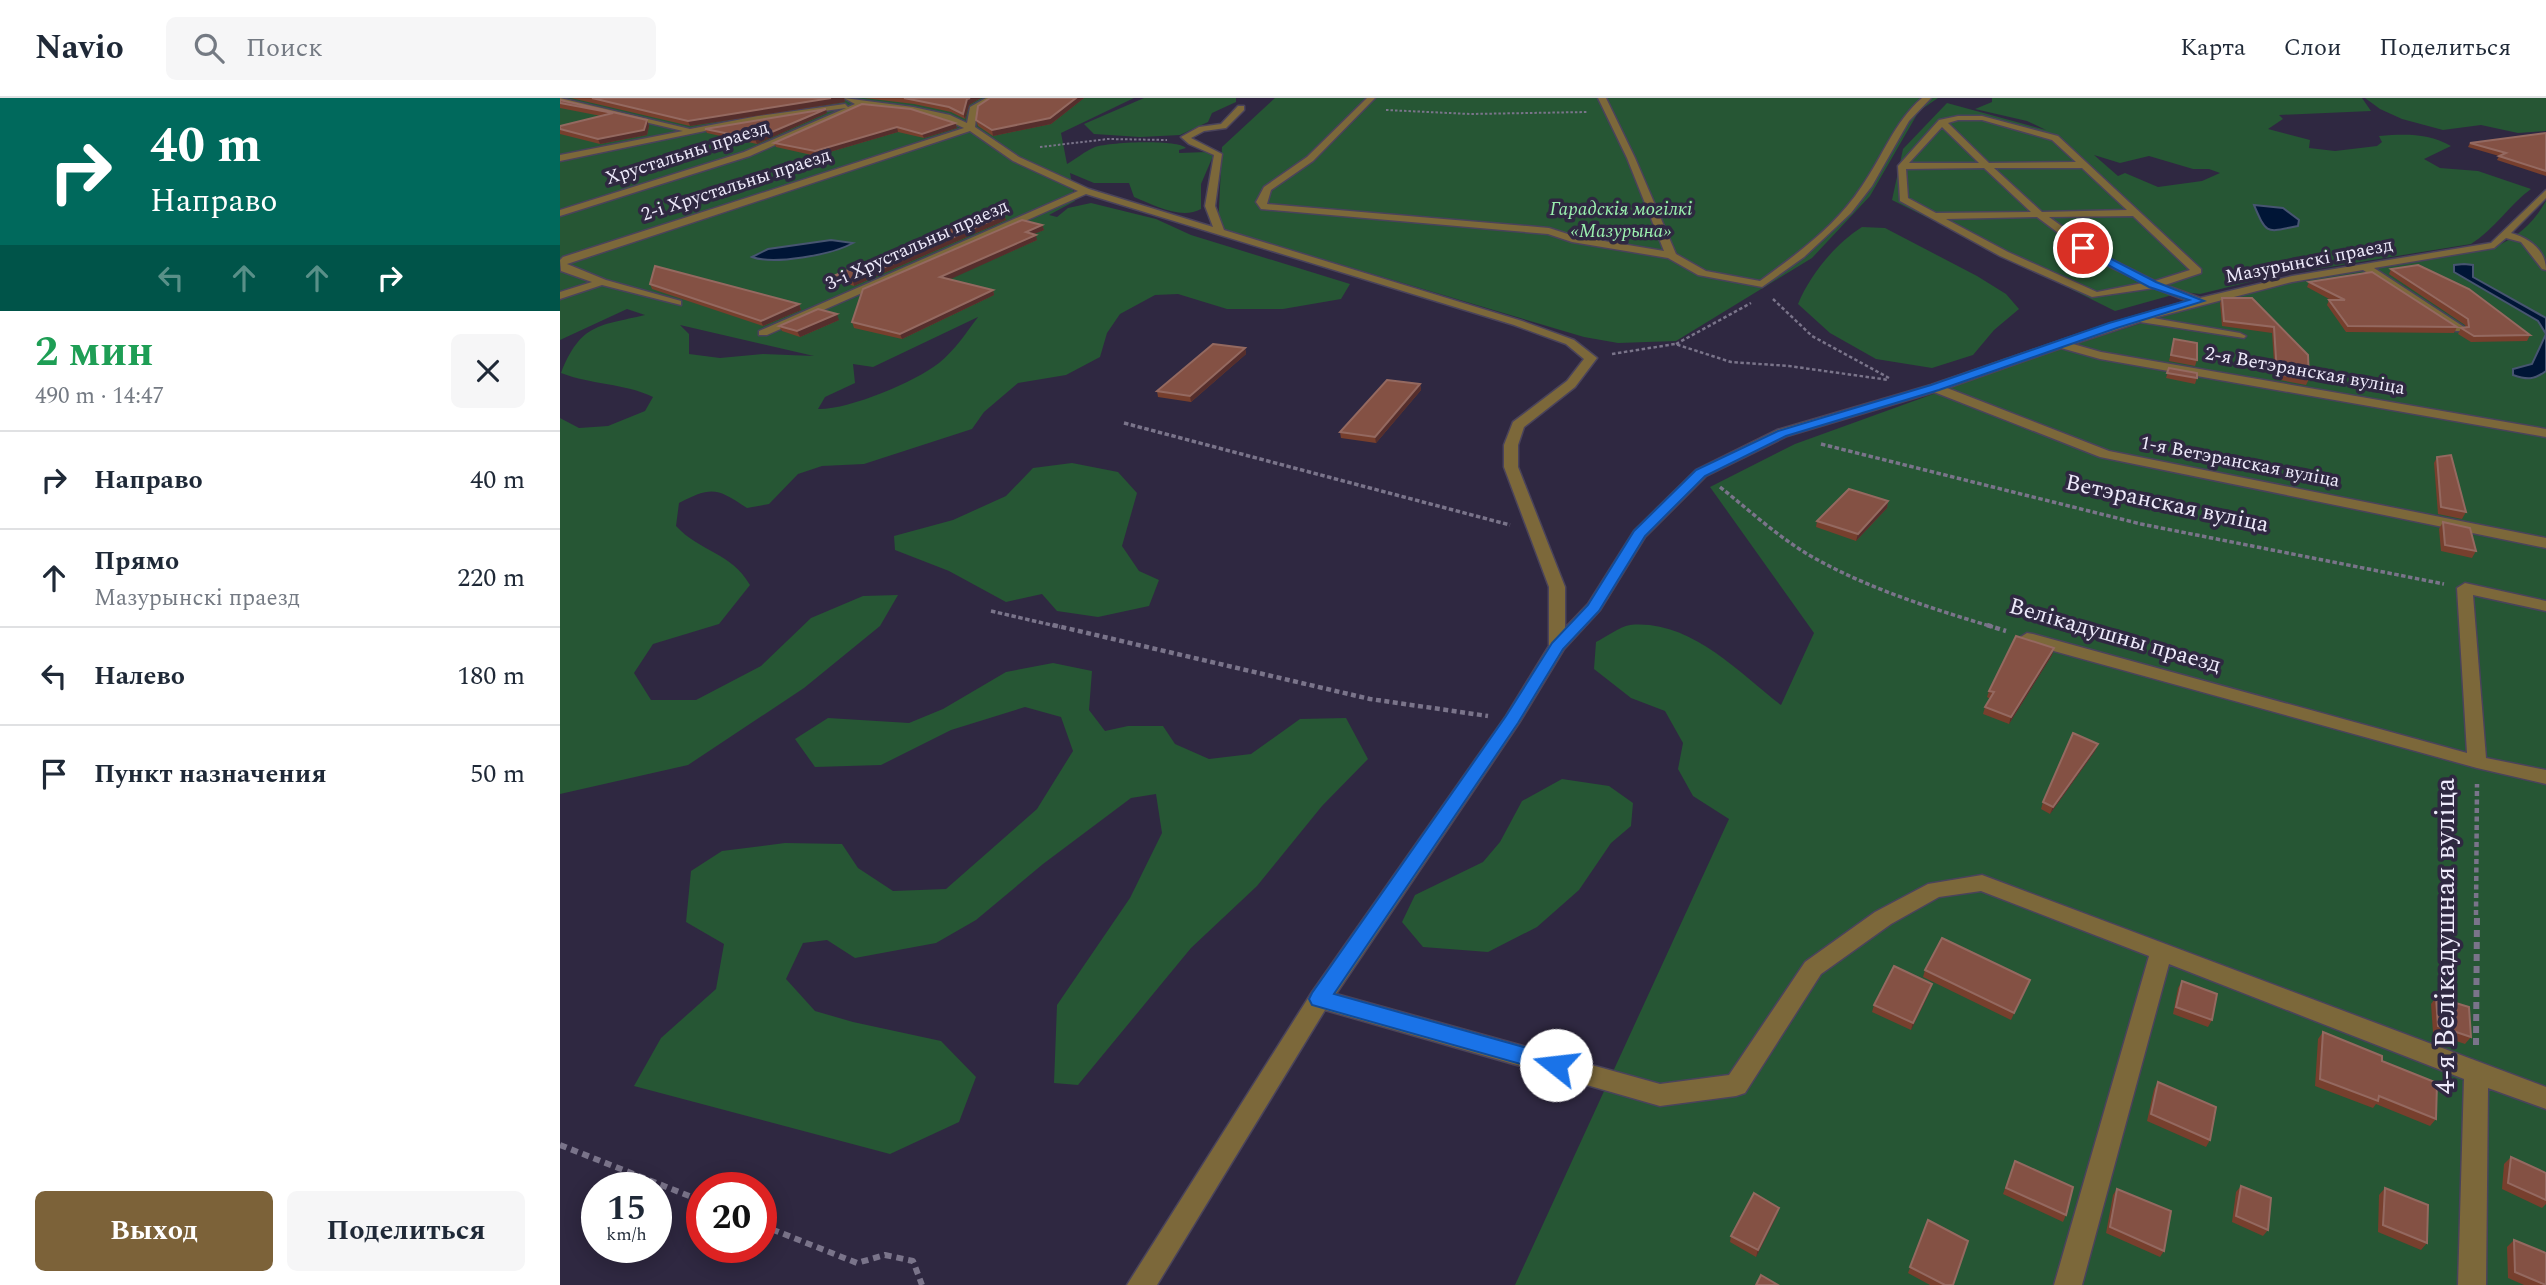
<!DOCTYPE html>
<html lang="ru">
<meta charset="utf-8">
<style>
body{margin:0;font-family:Spectral,serif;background:#f6f6f7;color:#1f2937;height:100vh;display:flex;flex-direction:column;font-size:26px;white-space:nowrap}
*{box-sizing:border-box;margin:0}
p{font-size:23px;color:#747a83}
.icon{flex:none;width:38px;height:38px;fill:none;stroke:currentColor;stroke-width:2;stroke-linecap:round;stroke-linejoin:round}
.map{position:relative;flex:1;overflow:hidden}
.drawer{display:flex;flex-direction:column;background:#fff;width:560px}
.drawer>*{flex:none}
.top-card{background:#00695c;color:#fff;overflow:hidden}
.speed{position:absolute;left:21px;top:1074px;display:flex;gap:14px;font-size:35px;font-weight:700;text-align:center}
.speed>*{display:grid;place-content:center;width:91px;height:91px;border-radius:50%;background:#fff;box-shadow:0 4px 18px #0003;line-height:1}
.speed small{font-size:18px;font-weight:400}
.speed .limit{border:10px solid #d22;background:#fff;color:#111}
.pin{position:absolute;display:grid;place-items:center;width:60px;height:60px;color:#fff;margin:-30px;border:4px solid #fff;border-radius:50%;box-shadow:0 2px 7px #0007}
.me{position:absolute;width:77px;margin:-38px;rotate:286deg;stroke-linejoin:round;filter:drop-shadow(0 0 5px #0008)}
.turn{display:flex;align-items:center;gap:24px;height:147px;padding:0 35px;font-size:32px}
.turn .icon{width:91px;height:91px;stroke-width:2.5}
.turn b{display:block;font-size:49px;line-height:60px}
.lanes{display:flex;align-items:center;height:66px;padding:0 35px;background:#0003;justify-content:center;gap:35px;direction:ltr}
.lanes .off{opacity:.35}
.round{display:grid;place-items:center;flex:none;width:74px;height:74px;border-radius:10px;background:#f6f6f7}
.summary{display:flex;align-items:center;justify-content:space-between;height:119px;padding:0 35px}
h1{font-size:42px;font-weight:700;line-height:52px;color:#1e9e55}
.button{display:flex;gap:14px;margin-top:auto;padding:14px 35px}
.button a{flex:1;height:80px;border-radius:10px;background:#7c6239;color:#fff;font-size:28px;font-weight:700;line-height:80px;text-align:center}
.button a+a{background:#f6f6f7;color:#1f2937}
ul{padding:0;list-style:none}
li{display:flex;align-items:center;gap:21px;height:98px;padding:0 35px;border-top:2px solid #e0e1e3}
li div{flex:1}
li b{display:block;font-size:26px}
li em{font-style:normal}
header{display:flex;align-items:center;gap:42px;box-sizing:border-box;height:98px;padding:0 35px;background:#fff;border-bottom:2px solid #e0e1e3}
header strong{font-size:33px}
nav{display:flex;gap:38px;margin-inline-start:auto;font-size:24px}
.search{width:490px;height:63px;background:#f6f6f7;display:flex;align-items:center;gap:18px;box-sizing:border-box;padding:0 24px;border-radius:10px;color:#747a83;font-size:26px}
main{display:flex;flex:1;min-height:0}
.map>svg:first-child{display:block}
</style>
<header>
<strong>Navio</strong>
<div class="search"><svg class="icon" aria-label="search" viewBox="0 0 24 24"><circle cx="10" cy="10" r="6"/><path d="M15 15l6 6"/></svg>Поиск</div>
<nav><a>Карта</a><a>Слои</a><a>Поделиться</a></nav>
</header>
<main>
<section class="drawer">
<div class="top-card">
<div class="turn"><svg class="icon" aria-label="right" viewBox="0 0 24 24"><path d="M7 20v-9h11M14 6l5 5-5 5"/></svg><div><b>40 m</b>Направо</div></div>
<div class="lanes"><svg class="icon off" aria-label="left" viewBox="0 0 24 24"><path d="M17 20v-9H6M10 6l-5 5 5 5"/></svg><svg class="icon off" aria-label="ahead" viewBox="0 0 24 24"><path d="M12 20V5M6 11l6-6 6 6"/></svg><svg class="icon off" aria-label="ahead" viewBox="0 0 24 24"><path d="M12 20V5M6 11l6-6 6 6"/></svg><svg class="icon" aria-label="right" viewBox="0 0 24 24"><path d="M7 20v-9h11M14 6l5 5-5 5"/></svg></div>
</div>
<div class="summary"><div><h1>2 мин</h1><p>490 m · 14:47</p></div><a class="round"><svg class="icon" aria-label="close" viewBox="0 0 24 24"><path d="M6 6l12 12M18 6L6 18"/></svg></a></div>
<ul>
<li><svg class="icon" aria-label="right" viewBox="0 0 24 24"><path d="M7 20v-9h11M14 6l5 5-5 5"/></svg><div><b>Направо</b></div><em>40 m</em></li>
<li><svg class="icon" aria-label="ahead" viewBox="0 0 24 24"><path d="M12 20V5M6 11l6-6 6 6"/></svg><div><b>Прямо</b><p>Мазурынскі праезд</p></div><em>220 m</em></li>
<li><svg class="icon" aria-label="left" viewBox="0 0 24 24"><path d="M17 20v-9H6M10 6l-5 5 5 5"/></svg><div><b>Налево</b></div><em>180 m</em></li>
<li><svg class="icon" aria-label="arrive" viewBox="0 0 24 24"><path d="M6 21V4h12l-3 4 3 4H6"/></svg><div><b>Пункт назначения</b></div><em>50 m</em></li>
</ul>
<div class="button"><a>Выход</a><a>Поделиться</a></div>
</section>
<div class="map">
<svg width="1986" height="1187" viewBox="0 0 1986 1187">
<rect width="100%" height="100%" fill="#2f2841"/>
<g fill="#265634" fill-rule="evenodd">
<path d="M0,0H574L501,35L507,66C516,61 525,53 535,49C550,44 617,41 626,50L619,52V55L647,54L653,58L641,86V111C621,122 594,107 574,99L569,85H534L510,75L515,103L489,117L497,119L508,110L531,105L596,121L631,137L790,186L781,201L723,211H667L618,196L595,197L560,216L547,235L540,259L506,277L458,285L424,314L412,331L304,366L262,368L238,376L209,406L187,410C157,390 152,388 119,405L116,428C140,454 171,454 190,487L159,526L93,546L74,575L91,602H136L201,568L251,520L303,498L338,497L320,528L244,590L128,667L0,696V320L19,330L48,328L85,313L93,299C64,285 32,287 1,275C21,225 39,228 85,217L67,211L0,242ZM418,219C406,235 395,252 379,265C355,284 288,312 258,311L265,299L295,285L293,266L313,269ZM120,227L254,258L203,256L160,260L129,256V236Z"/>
<path d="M584,0H676V4L652,15L648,24L620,37L580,39L534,36L524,26Z"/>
<path d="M715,0H1378L1359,13L1310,98L1252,160L1116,243L1058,245L1024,239L658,130L662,49Z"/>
<path d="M1432,0H1802L1811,13L1719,17L1723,21L1708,31L1750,42L1749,50L1775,53L1817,48L1822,44L1819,38C1845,36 1868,35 1891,48L1864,61L1880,70L1918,73L1971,91C1949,107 1935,131 1911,146L1714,178L1640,196L1623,194L1555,213L1332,102L1343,51L1387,5L1486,32L1467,23L1415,11L1432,4ZM1534,57L1560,65L1589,58L1633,71H1649L1660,75L1642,83L1598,89L1565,75L1558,78Z"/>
<path d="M1805,0H1986V33L1958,35L1921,27L1883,32L1842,21L1820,11Z"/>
<path d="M1986,103V1187H955L1169,721L1133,698L1118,671L1123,645L1105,613L1071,600L1034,571L1036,544C1046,539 1059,529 1070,527C1130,521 1178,574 1221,607L1254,535L1150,389L1235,346L1495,252L1647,205L1737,183L1937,148C1960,137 1973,125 1986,103Z"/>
<path d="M1302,129L1325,130L1417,178L1446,196L1459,211L1434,232L1413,257L1372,270L1316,261L1270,235L1238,206C1250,177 1275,146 1302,129Z"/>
<path d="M512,365L558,374L577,395L562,448L579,473L599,482L589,508L538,519L497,513L482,496L446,504L389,473L335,452L334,438L393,422L446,398L473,370Z"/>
<path d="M493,565L532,573L529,612L545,633L568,628H603L615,646L649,661L691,656L740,621L786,620L808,661L762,708L697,788L631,850L518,987L494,985L497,907L570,800L602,735L596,696L571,700L483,766L416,822L376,845L295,860L267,842L243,845L226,881L255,913L293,924L381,943L416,979L399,1024L330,1056L74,988L101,940L156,891L164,846L126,824L131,773L162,753L225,745L282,746L298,770L333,793L386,791L477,711L513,653L501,619L465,609L391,632L321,667L255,669L235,641L268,620L349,625L383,611L446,574Z"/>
<path d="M1002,681L1049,688L1073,705L1071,728L1051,745L1019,792L977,829L928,854L863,849L842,824L855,797L923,764L940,744L962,703Z"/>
</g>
<g fill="#001536" stroke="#475571" stroke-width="2">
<path d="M1694,107L1723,110L1739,122L1738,128C1707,134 1707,138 1694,107Z"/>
<path d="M271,142L293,145C272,157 213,167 192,159L208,151Z"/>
<path d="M1904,166L1913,167V179L1986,220V273C1974,282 1967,282 1953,277V271L1972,266L1986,236L1978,223L1894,174V167Z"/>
</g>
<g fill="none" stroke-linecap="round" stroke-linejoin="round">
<g stroke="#4a435b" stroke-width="3">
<g id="minor">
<path d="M0,0L130,31L198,18L285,6L288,9L295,6L284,0L353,9L390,17L407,25L410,9L426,0H435L417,12L415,29L459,59L529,91L653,129L645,108L654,57L629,46L621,39L639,29L661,26L678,8H684V12L666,30L644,33L631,40L662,56L655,108L664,132L962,223L1014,242L1037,260L1015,289L964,329L958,347V369L1005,489V530L1028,506L1074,433L1136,372L1217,332L1371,287L1549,226L1628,203L1594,190L1532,199L1440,158L1340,103L1338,68L1379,22L1398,18H1422L1498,38L1641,171V175L1605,187L1640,200L1732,178L1931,145L1986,92V100L1951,135C1969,140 1986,152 1986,172L1982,171L1961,144L1946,140L1934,150L1814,170L1904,229V233H1896L1803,172L1732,184L1593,220L1680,235L1686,238L1684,240L1580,224L1513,246L1541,254L1986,331V339L1540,261L1501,250L1387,290L1549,353L1986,440V450L1540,359L1374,294L1227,338L1146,378L1085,439L1040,512L1004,551L959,625L776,896L1100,986L1169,977L1245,864L1315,814L1368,786L1422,777L1986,989V1011L1928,990L1926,1187H1898L1904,981L1609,866L1522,1187H1494L1589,858L1421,793L1379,799L1331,826L1261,876L1185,995L1176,998L1100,1008L765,912L597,1187H567L752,894L946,618L989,548V489L944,369V347L953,324L1007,283L1024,261L1006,246L954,227L526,96L207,237H199V233L518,93L453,63L410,33L7,166L46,182L121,203V207L42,187L0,201V194L32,184L1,173L0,162L3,159L404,30L384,21L353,13L303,8L190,58L0,118V112L184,54L286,10L198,22L0,63V57L123,33L0,4ZM1398,22H1422L1492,42L1516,64L1429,65L1388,25ZM1382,29L1419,65H1349ZM1424,70L1471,114L1376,115L1348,100L1346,71ZM1434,70H1522L1567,112L1482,114ZM1573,118L1630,172L1595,183L1539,155L1489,119ZM1477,119L1532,160L1583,185L1537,194L1448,154L1386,121Z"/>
<path d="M807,0H815L753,63L711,92L707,106L989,130L1014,138L1104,153L1067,60L1038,0H1046L1075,60L1116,156L1146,173L1200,183C1237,156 1277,127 1302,88C1323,58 1334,24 1362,0H1371L1349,23L1312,88L1291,115L1244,159L1202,189L1138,177L1108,160L1012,144L988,136L701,111L696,104L704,89L747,59Z"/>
<path d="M1905,485L1986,503V513L1913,497L1926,660L1986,672V686L1917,670L1461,544L1459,540L1467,535L1473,536L1907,655L1897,490Z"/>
</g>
</g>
<g stroke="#7a748a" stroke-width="2" stroke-dasharray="2.5 2" stroke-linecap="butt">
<path d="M826,12L910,16L1027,14"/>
<path d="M480,49L548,41L607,42"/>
</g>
<g stroke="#7a748a" stroke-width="2.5" stroke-dasharray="3.5 2.5" stroke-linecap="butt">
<path d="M1213,201L1252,238L1329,280"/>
<path d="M1116,246L1191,205"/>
<path d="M1052,256L1115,246L1171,264L1229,268L1329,282"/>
</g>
<g stroke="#7a748a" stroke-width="3.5" stroke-dasharray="4.5 2.5" stroke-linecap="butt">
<path d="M564,325L950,427"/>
<path d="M1261,346L1581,426L1884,486"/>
<path d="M1160,389C1189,412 1217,438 1249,457C1306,490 1370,510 1433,529"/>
<path d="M431,513L500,529"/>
</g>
<g stroke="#7a748a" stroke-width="4.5" stroke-dasharray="5 3.5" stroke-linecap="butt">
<path d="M493,527L810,601L928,618"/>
<path d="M1427,527L1446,533"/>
<path d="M1916,817L1917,686"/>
</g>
<g stroke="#7a748a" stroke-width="6" stroke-dasharray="7 5" stroke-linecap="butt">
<path d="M1916,947L1917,815"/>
<path d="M0,1047L142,1103"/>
<path d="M201,1127L297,1165L325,1157L353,1163L362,1187"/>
</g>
<use href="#minor" fill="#7c683a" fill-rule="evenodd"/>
</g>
<g fill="#773f2d">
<path d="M11,0H284L285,4L130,28Z"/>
<path d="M304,0H421L409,7L405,21L391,14L354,6Z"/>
<path d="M430,0H524L491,26L433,38L418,28L416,22Z"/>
<path d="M0,2L87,22L89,28L87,37L40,46L0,36V28L41,18L0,10Z"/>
<path d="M302,6L395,25L397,30L364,40L338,34L256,58L216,49L214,45Z"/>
<path d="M267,15L197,46L147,35L145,31Z"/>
<path d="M1986,35V78L1937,62L1939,58L1908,49L1910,45Z"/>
<path d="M444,117L446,122L294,188L278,183L276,177L354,146Z"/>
<path d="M482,127L484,132L473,136L477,142L389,181L433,192L434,197L342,241L294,230L292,224Z"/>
<path d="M1831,171L1970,237L1967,243L1911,244L1898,236L1901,230H1906L1905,227L1829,176Z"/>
<path d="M1749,184L1897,229L1894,235L1786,234L1767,207L1769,202H1771L1747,189Z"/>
<path d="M90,186L239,206L241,212L203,228L92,191Z"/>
<path d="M1662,200H1692L1748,257L1749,281L1746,287L1715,281L1712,235L1662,228L1660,205Z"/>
<path d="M279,222L240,239L222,233L219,228Z"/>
<path d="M1614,241L1637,262L1635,268L1609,263Z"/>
<path d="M685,250L686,256L631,304L598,299L597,293Z"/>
<path d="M1609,270L1637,280L1635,286L1606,280Z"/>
<path d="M860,286L861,292L816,345L781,340L780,334Z"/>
<path d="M1877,359L1906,414L1902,421L1878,416L1874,365Z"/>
<path d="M1328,403L1327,410L1296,443L1256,429L1257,423Z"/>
<path d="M1883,424L1916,453L1912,460L1881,453L1879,431Z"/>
<path d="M1494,550L1492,557L1449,626L1423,616L1425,609L1430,601L1427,599L1429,593Z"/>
<path d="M1538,646L1535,653L1490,716L1481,711L1483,704Z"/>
<path d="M1365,872L1470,882L1451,922L1363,879Z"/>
<path d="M1622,883L1652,922L1648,929L1613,916L1618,890Z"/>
<path d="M1372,886L1370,893L1351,932L1312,914L1314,907Z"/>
<path d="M1876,899L1911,939L1905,946L1873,935L1871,906Z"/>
<path d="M1763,934L1822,963L1876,1021L1870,1028L1816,1006L1813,1010L1755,988L1758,941Z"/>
<path d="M1598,984L1650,1042L1646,1049L1587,1023L1594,991Z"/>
<path d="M1951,1059L1986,1075V1106L1982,1110L1942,1091L1944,1066Z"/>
<path d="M1455,1063L1506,1117L1503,1124L1443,1096Z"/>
<path d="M1681,1088L1708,1132L1703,1138L1672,1124L1676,1094Z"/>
<path d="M1825,1090L1867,1145L1861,1152L1818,1134L1819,1097Z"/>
<path d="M1557,1091L1604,1153L1600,1159L1546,1135L1553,1097Z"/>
<path d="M1219,1110L1217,1117L1196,1159L1170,1144L1171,1138Z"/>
<path d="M1368,1122L1393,1187H1370L1348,1175Z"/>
<path d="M1954,1142L1986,1187H1964L1948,1180L1947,1149Z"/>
</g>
<g fill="#552e2c">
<path d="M271,0H284L285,4L130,28L128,23Z"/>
<path d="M410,0H421L409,7L405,21L403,16L407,1Z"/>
<path d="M516,0H524L491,26L433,38L432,32Z"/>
<path d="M266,11L267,15L197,46L195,41Z"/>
<path d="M87,22L89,28L87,37L40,46L38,41Z"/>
<path d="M395,25L397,30L364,40L362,36Z"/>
<path d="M337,29L338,34L256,58L255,53Z"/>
<path d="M444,117L446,122L294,188L293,183Z"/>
<path d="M482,127L484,132L467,139L466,134Z"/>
<path d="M476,137L477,142L382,185L380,179Z"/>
<path d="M433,192L434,197L342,241L340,236Z"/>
<path d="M239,206L241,212L203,228L201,223Z"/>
<path d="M277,216L279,222L240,239L237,233Z"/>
<path d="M685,250L686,256L631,304L630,298Z"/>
<path d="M860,286L861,292L816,345L815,339Z"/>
<path d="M1328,403L1327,410L1296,443L1298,436Z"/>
<path d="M1494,550L1492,557L1449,626L1451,619Z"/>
<path d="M1538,646L1535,653L1490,716L1493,709Z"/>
<path d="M1372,886L1370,893L1351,932L1353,925Z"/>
<path d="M1219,1110L1217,1117L1196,1159L1198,1152Z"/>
</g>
<g fill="#845144" stroke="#946960" stroke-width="2">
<path d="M32,0H271L128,23Z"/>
<path d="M344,0H410L407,1L403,16L389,9Z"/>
<path d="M430,0H516L490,20L432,32L416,22L418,8Z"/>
<path d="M0,2L87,22L84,32L38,41L0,31V28L53,15L0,5Z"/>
<path d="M302,6L351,11L395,25L362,36L337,29L255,53L214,45Z"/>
<path d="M266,11L195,41L145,31Z"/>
<path d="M1986,35V73L1939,58L1946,55L1910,45Z"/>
<path d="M431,113L444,117L293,183L276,177Z"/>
<path d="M462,122L482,127L466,134L476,137L380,179L433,192L340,236L292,224L303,191Z"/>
<path d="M1858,167L1909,191L1970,237L1914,238L1901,230L1909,229L1908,221L1831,171Z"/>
<path d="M95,168L239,206L201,223L90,186Z"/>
<path d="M1812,174L1897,229L1788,228L1769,202H1785L1749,184Z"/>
<path d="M1662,200H1692L1748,257L1749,281L1717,276L1714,229L1664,223Z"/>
<path d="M258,211L277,216L237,233L219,228Z"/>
<path d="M1614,241L1637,245V262L1611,257Z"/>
<path d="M653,246L685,250L630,298L597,293Z"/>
<path d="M1609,270L1637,275V280L1607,275Z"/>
<path d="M827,282L860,286L815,339L780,334Z"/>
<path d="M1891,357L1906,414L1881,409L1877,359Z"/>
<path d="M1289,391L1328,403L1298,436L1257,423Z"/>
<path d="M1883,424L1910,430L1916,453L1885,447Z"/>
<path d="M1456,538L1494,550L1451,619L1425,609L1434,594L1429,593Z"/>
<path d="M1513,635L1538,646L1493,709L1483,704Z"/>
<path d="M1382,840L1470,882L1454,915L1365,872Z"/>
<path d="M1334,868L1372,886L1353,925L1314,907Z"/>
<path d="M1622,883L1657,896L1652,922L1616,909Z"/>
<path d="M1876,899L1909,909L1911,939L1878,928Z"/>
<path d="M1763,934L1822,958V963L1877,985L1876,1021L1819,998L1818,1003L1760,981Z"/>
<path d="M1598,984L1656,1009L1650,1042L1591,1016Z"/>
<path d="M1951,1059L1986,1075V1102L1948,1085Z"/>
<path d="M1455,1063L1513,1089L1506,1117L1446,1090Z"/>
<path d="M1681,1088L1711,1100L1708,1132L1676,1118Z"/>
<path d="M1825,1090L1868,1107L1867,1145L1823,1127Z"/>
<path d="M1557,1091L1611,1113L1604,1153L1550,1129Z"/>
<path d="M1194,1095L1219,1110L1198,1152L1171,1138Z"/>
<path d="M1368,1122L1408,1143L1393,1187H1385L1350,1169Z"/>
<path d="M1954,1142L1986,1155V1187L1955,1174Z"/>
<path d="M1201,1177L1218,1187H1196Z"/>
</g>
<path fill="#1a73e8" stroke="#114b97" stroke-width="2" d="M1520,148H1526L1596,184L1644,203L1557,230L1379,292L1226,338L1145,378L1085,438L1039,513L1003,551L958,625L774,896L996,958L1003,960L1006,967L1003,974L996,976L752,907L749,901L752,895L946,618L992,545L1028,507L1074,433L1136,372L1218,333L1371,287L1549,225L1629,202L1589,189L1520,152Z"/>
<g text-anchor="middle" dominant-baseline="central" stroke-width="7" stroke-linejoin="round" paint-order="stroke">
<g font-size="19" fill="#eeeafb" stroke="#2f2841">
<text transform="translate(127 55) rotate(-18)">Хрустальны праезд</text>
<text transform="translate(176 87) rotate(-18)">2-і Хрустальны праезд</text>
<text transform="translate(357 147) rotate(-24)">3-і Хрустальны праезд</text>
<text transform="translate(1749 163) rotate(-11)">Мазурынскі праезд</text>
<text transform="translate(1745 273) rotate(10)">2-я Ветэранская вуліца</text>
<text transform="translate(1680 364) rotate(11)">1-я Ветэранская вуліца</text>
</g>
<g font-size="19" font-style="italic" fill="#9bf0af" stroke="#2f2841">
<text x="1061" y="111">Гарадскія могілкі<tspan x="1061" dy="22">«Мазурына»</tspan></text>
</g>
<g font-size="23" fill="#eeeafb" stroke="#2f2841">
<text transform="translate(1607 406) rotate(12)">Ветэранская вуліца</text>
<text transform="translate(1555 538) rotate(16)">Велікадушны праезд</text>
</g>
<g font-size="28" fill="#eeeafb" stroke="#2f2841">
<text transform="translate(1885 838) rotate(-90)">4-я Велікадушная вуліца</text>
</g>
</g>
</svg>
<div class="speed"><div>15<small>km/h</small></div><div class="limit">20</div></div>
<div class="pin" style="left:1523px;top:150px;background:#d93025"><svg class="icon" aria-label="arrive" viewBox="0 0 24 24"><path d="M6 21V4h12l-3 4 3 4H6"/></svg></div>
<svg class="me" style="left:996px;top:967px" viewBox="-20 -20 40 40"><circle r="19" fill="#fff"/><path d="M0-13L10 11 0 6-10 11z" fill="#1a73e8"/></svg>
</div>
</main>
